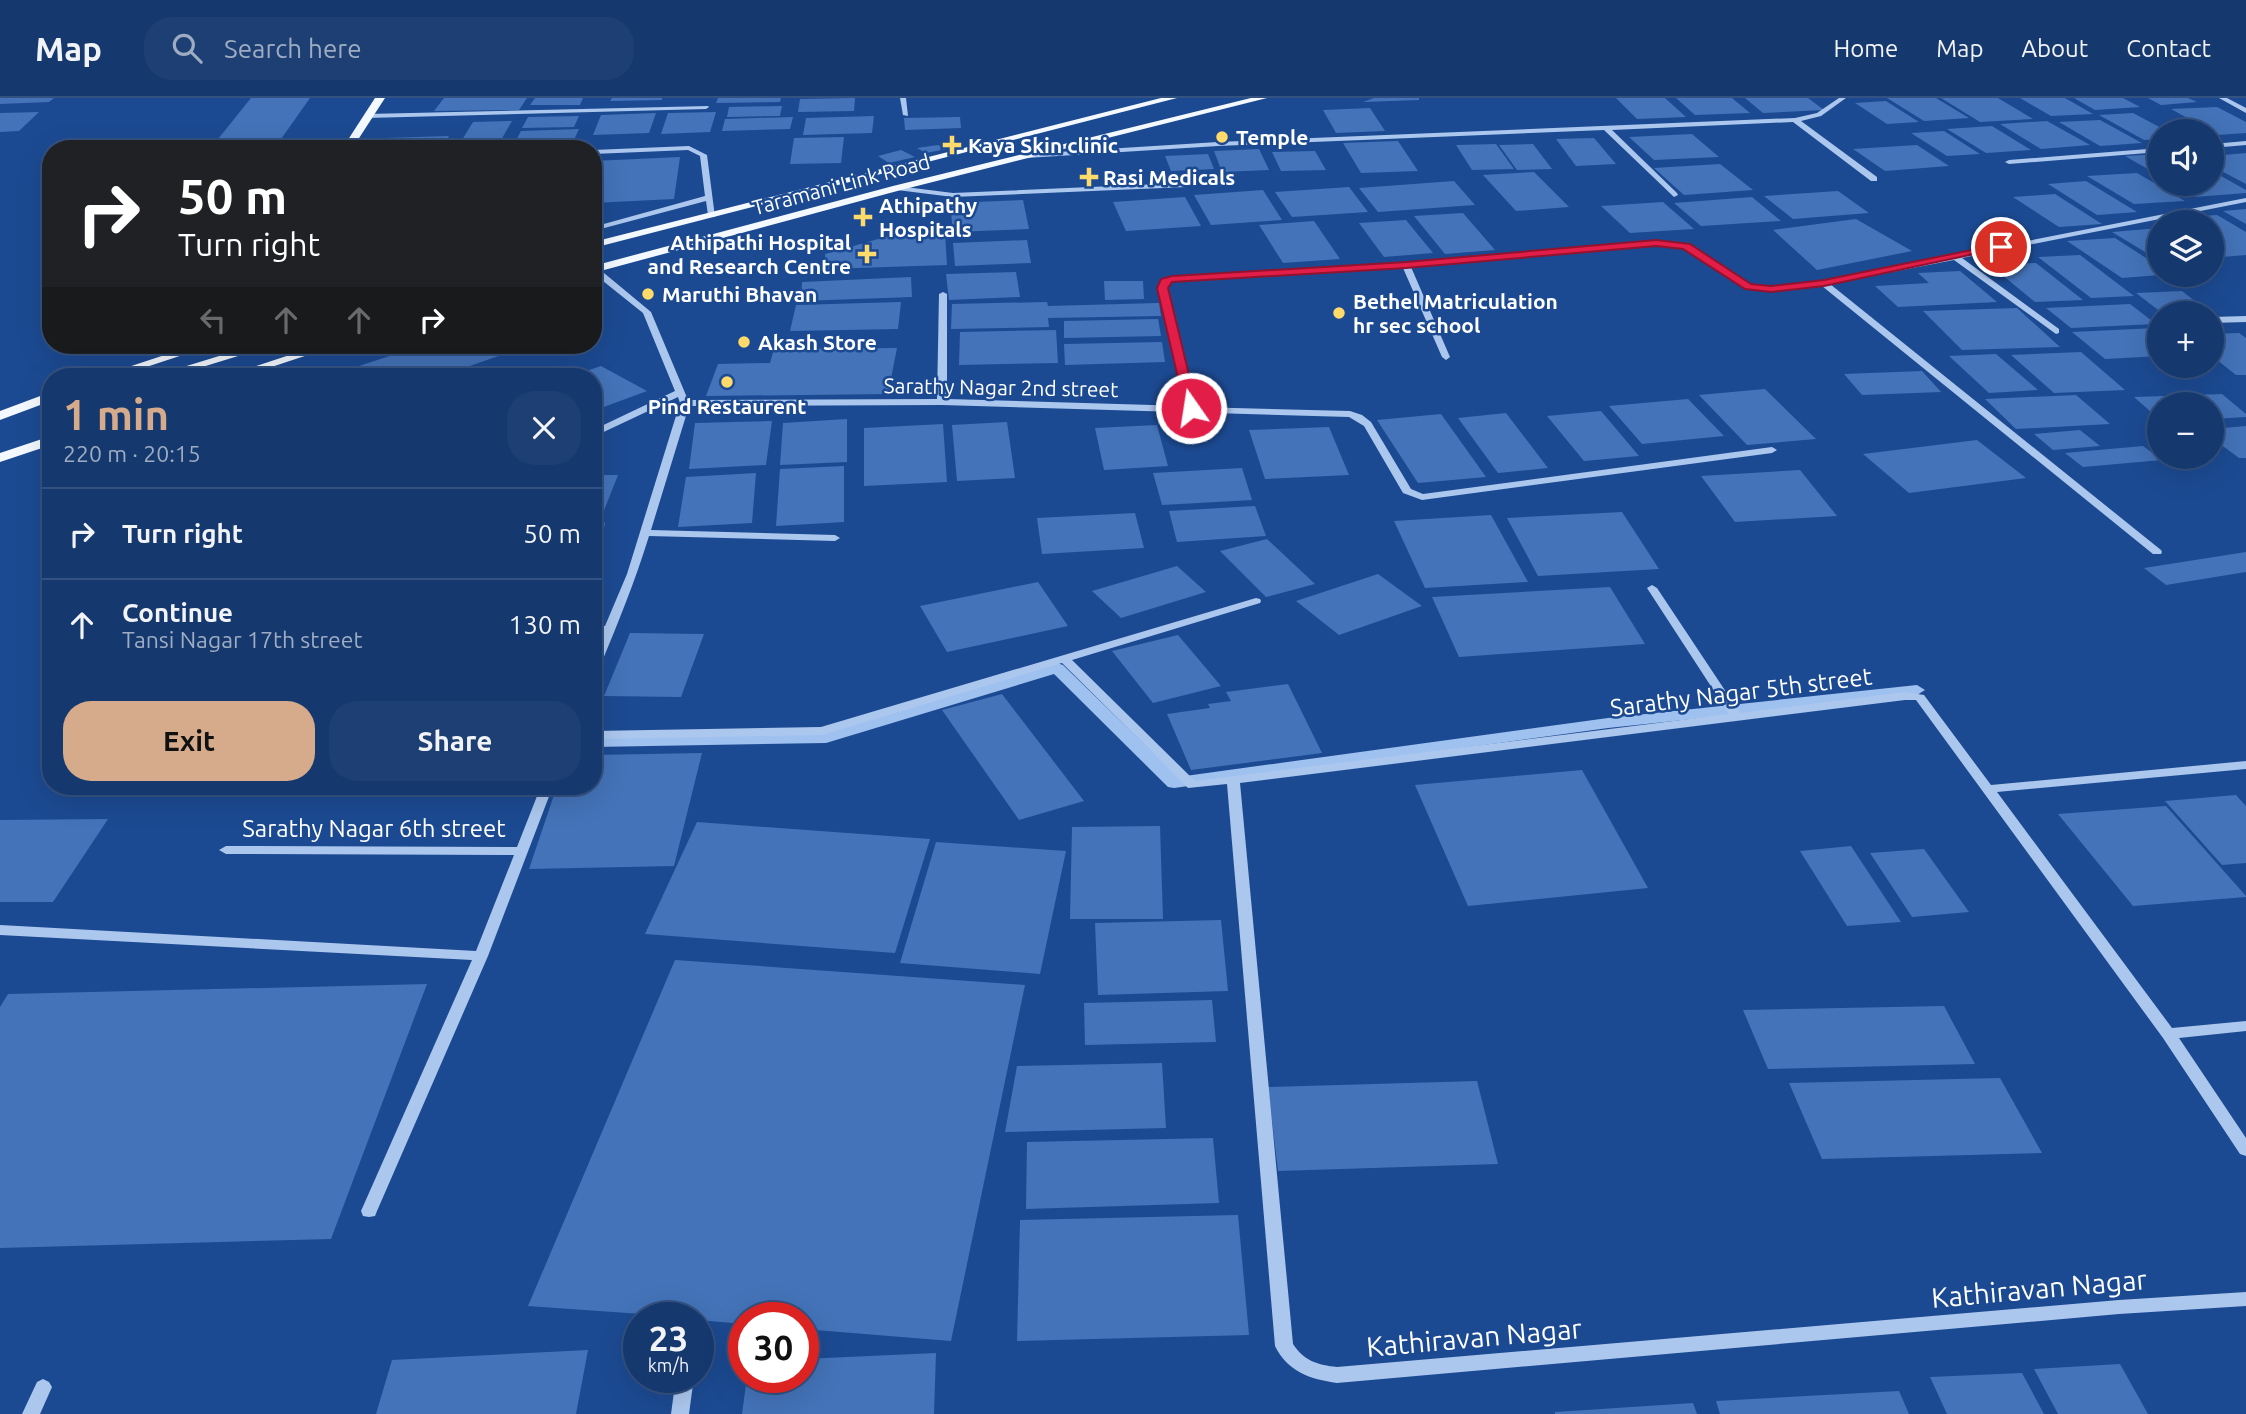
<!DOCTYPE html>
<meta charset="utf-8">
<style>
body{margin:0;font-family:Ubuntu,sans-serif;background:#1e3f73;color:#f1f3f6;height:100vh;display:flex;flex-direction:column;font-size:26px;white-space:nowrap}
*{box-sizing:border-box;margin:0}
p{font-size:23px;color:#9dacc2}
.icon{flex:none;width:38px;height:38px;fill:none;stroke:currentColor;stroke-width:2;stroke-linecap:round;stroke-linejoin:round}
.map{position:relative;flex:1;overflow:hidden}
.details{position:absolute;left:42px;top:270px;width:560px;height:427px;display:flex;flex-direction:column;background:#15386e;border-radius:28px;box-shadow:0 7px 28px #0002,0 0 0 2px #345281}
.details>*{flex:none}
.top-card{position:absolute;left:42px;top:42px;width:560px;height:214px;border-radius:28px;box-shadow:0 7px 28px #0002,0 0 0 2px #345281;background:#202124;color:#fff;overflow:hidden}
.controls{position:absolute;left:2147px;top:21px;display:grid;gap:14px}
.controls a{display:grid;place-items:center;width:77px;height:77px;border-radius:50%;background:#15386e;box-shadow:0 7px 28px #0002,0 0 0 2px #345281;font-size:35px}
.speed{position:absolute;left:623px;top:1204px;display:flex;gap:14px;font-size:35px;font-weight:700;text-align:center}
.speed>*{display:grid;place-content:center;width:91px;height:91px;border-radius:50%;background:#15386e;box-shadow:0 7px 28px #0002,0 0 0 2px #345281;line-height:1}
.speed small{font-size:18px;font-weight:400}
.speed .limit{border:10px solid #d22;background:#fff;color:#111}
.pin{position:absolute;display:grid;place-items:center;width:60px;height:60px;color:#fff;margin:-30px;border:4px solid #fff;border-radius:50%;box-shadow:0 2px 7px #0007}
.me{position:absolute;width:77px;margin:-38px;rotate:347deg;stroke-linejoin:round;filter:drop-shadow(0 0 5px #0008)}
.turn{display:flex;align-items:center;gap:24px;height:147px;padding:0 21px;font-size:32px}
.turn .icon{width:91px;height:91px;stroke-width:2.5}
.turn b{display:block;font-size:49px;line-height:60px}
.lanes{display:flex;align-items:center;height:66px;padding:0 21px;background:#0003;justify-content:center;gap:35px;direction:ltr}
.lanes .off{opacity:.35}
.round{display:grid;place-items:center;flex:none;width:74px;height:74px;border-radius:28px;background:#1e3f73}
.headline{display:flex;align-items:center;justify-content:space-between;height:119px;padding:0 21px}
h1{font-size:42px;font-weight:700;line-height:52px;color:#d6ab8b}
.primary-button{display:flex;gap:14px;margin-top:auto;padding:14px 21px}
.primary-button a{flex:1;height:80px;border-radius:28px;background:#d6ab8b;color:#111;font-size:28px;font-weight:700;line-height:80px;text-align:center}
.primary-button a+a{background:#1e3f73;color:#f1f3f6}
ul{padding:0;list-style:none}
li{display:flex;align-items:center;gap:21px;height:91px;padding:0 21px;border-top:2px solid #345281}
li div{flex:1}
li b{display:block;font-size:26px}
li em{font-style:normal}
header{display:flex;align-items:center;gap:42px;box-sizing:border-box;height:98px;padding:0 35px;background:#15386e;border-bottom:2px solid #345281}
header strong{font-size:33px}
nav{display:flex;gap:38px;margin-inline-start:auto;font-size:24px}
.search{width:490px;height:63px;background:#1e3f73;display:flex;align-items:center;gap:18px;box-sizing:border-box;padding:0 24px;border-radius:28px;color:#9dacc2;font-size:26px}
.map>svg:first-child{display:block}
</style>
<header>
<strong>Map</strong>
<div class="search"><svg class="icon" aria-label="search" viewBox="0 0 24 24"><circle cx="10" cy="10" r="6"/><path d="M15 15l6 6"/></svg>Search here</div>
<nav><a>Home</a><a>Map</a><a>About</a><a>Contact</a></nav>
</header>
<div class="map">
<svg width="2246" height="1316" viewBox="0 0 2246 1316">
<rect width="100%" height="100%" fill="#1c4a92"/>
<g fill="none" stroke-linecap="round" stroke-linejoin="round">
<path fill="#9fc1f0" fill-rule="evenodd" d="M1057,565L1063,567L1178,679L1608,620L1917,587L1925,592L1917,597L1608,630L1174,690L1168,689L1054,576L826,645L593,649V639L825,635Z"/>
</g>
<g fill="#4473b9">
<path d="M0,0H54L49,4L0,6Z"/>
<path d="M251,0H310L274,51H210Z"/>
<path d="M444,0H527L519,12L434,13Z"/>
<path d="M535,0H583L580,7H530Z"/>
<path d="M612,0H662V2L610,3Z"/>
<path d="M718,0H781L780,4L716,5Z"/>
<path d="M855,0L854,13L798,14L800,1Z"/>
<path d="M1374,0H1419V2L1363,4Z"/>
<path d="M1616,0H1665L1686,19L1637,21Z"/>
<path d="M1676,0H1732L1750,15L1695,17Z"/>
<path d="M1745,0H1808L1824,12L1763,15Z"/>
<path d="M1887,0H1936L1969,20L1924,23Z"/>
<path d="M1941,0H1998L2033,21L1980,24Z"/>
<path d="M2020,0H2065L2093,16L2051,18Z"/>
<path d="M2074,0H2123L2140,9L2095,12Z"/>
<path d="M2148,0H2188L2197,4L2161,7Z"/>
<path d="M1886,3L1919,24L1887,26L1855,5Z"/>
<path d="M782,8L780,18L727,19L729,9Z"/>
<path d="M2217,9L2246,24V35L2218,37L2171,11Z"/>
<path d="M1370,10L1385,33L1336,35L1323,12Z"/>
<path d="M39,14L19,33L0,34V15Z"/>
<path d="M716,14L710,34L661,36L668,15Z"/>
<path d="M656,15L649,35L593,37L601,17Z"/>
<path d="M2133,15L2167,33H2160V41L2144,42L2099,17Z"/>
<path d="M579,18L574,29L522,30L528,19Z"/>
<path d="M874,18L872,35L803,37L806,20Z"/>
<path d="M793,19L790,31L722,33L725,21Z"/>
<path d="M960,19L961,30L905,32L904,20Z"/>
<path d="M2100,22L2142,45L2100,48L2059,24Z"/>
<path d="M512,23L497,49L457,50L473,24Z"/>
<path d="M2047,23L2090,47L2041,51L2000,26Z"/>
<path d="M1992,28L2031,52L1986,55L1947,31Z"/>
<path d="M579,31L573,44L514,46L521,33Z"/>
<path d="M1944,33L1980,56L1947,58L1911,35Z"/>
<path d="M1692,36L1719,59L1654,62L1629,39Z"/>
<path d="M449,38L442,51H376L384,40Z"/>
<path d="M844,39L841,65L790,66L794,40Z"/>
<path d="M1594,40L1616,66L1576,68L1556,41Z"/>
<path d="M1398,43L1418,73L1361,75L1343,45Z"/>
<path d="M1496,46L1514,71L1472,72L1456,47Z"/>
<path d="M1533,46L1552,71L1517,72L1499,47Z"/>
<path d="M938,47L947,51L926,55L917,50Z"/>
<path d="M1917,47L1949,68L1885,73L1853,51Z"/>
<path d="M1259,51L1269,72L1222,74L1214,53Z"/>
<path d="M901,52L915,59L889,65L878,58Z"/>
<path d="M1315,53L1326,72L1281,73L1272,54Z"/>
<path d="M2246,55V86L2212,68V58Z"/>
<path d="M1208,56L1214,71L1171,73L1165,58Z"/>
<path d="M2160,56V78L2125,58Z"/>
<path d="M680,59L674,101L593,105V63Z"/>
<path d="M1720,66L1753,92L1684,97L1654,70Z"/>
<path d="M2212,73L2246,92V95L2195,99L2173,86H2212Z"/>
<path d="M1534,74L1569,109L1516,113L1483,77Z"/>
<path d="M2137,75L2185,103L2134,106L2087,78Z"/>
<path d="M1454,83L1475,107L1378,114L1359,90Z"/>
<path d="M2086,83L2137,114L2097,117L2048,86Z"/>
<path d="M1349,89L1368,114L1292,119L1275,94Z"/>
<path d="M1263,92L1282,122L1211,127L1194,97Z"/>
<path d="M1838,93L1869,115L1793,121L1764,98Z"/>
<path d="M2055,96L2102,126L2059,129L2013,99Z"/>
<path d="M1185,99L1201,128L1126,133L1113,104Z"/>
<path d="M1752,99L1781,123L1701,128L1674,105Z"/>
<path d="M1023,102L1029,131L953,134L950,105Z"/>
<path d="M1663,104L1694,131L1630,135L1601,108Z"/>
<path d="M2246,111V126L2223,113Z"/>
<path d="M1463,115L1495,152L1445,156L1414,118Z"/>
<path d="M2217,117L2246,134V157L2222,159L2212,153V124H2164L2159,121Z"/>
<path d="M1856,121L1912,153L1817,172L1773,132Z"/>
<path d="M1406,122L1433,155L1384,159L1359,125Z"/>
<path d="M1314,123L1340,161L1283,165L1259,127Z"/>
<path d="M2160,130V163L2112,134Z"/>
<path d="M945,135L947,167L826,171L825,156L896,136Z"/>
<path d="M2115,140L2160,169V177L2122,180L2067,143Z"/>
<path d="M1027,142L1031,165L955,168L953,145Z"/>
<path d="M2080,157L2134,198L2091,200L2038,159Z"/>
<path d="M2036,165L2083,202L2035,204L1990,167Z"/>
<path d="M1960,173L1997,204L1898,209L1875,188L1929,185L1918,175Z"/>
<path d="M1016,174L1020,199L949,202L946,176Z"/>
<path d="M911,179L912,199L801,203L802,184Z"/>
<path d="M1104,183H1143L1144,201L1105,202Z"/>
<path d="M2182,193L2210,215H2162L2136,195Z"/>
<path d="M901,204L898,231L790,233L796,207Z"/>
<path d="M1047,204L1048,208L1159,205L1161,218L1048,220L1049,229L951,231L952,206Z"/>
<path d="M2130,206L2156,226L2071,230L2046,210Z"/>
<path d="M2017,210L2060,249L1962,252L1923,213Z"/>
<path d="M1158,221L1161,238L1064,240V223Z"/>
<path d="M2156,230L2160,232V258L2105,261L2072,234Z"/>
<path d="M1056,232L1058,265L959,267L960,234Z"/>
<path d="M2239,235L2246,240V277H2236L2212,258V236Z"/>
<path d="M1162,244L1165,264L1065,267L1064,246Z"/>
<path d="M423,247L430,251L444,247H530L461,271L474,278H362L350,271Z"/>
<path d="M897,250L888,296L706,298L718,266L770,265L774,251Z"/>
<path d="M2081,254L2125,292L2054,295L2011,257Z"/>
<path d="M1996,256L2038,292L1989,295L1949,258Z"/>
<path d="M601,268L647,293L593,313V278H572Z"/>
<path d="M1922,273L1941,294L1862,297L1844,276Z"/>
<path d="M1765,291L1816,341L1747,347L1699,297Z"/>
<path d="M2222,296L2246,316V319L2212,321V306H2160V322L2134,299Z"/>
<path d="M2076,297L2110,326L2016,331L1985,301Z"/>
<path d="M1688,301L1724,338L1642,346L1609,308Z"/>
<path d="M1601,313L1639,358L1584,363L1547,318Z"/>
<path d="M1506,315L1548,370L1498,375L1458,320Z"/>
<path d="M1441,316L1486,379L1418,385L1377,322Z"/>
<path d="M847,321V364L780,367L783,325Z"/>
<path d="M772,323L766,367L689,371L695,325Z"/>
<path d="M1007,324L1015,380L957,383L952,327Z"/>
<path d="M943,326L947,384L864,388V330Z"/>
<path d="M1157,327L1168,368L1104,372L1095,330Z"/>
<path d="M2246,328V360H2239L2212,340V331Z"/>
<path d="M1329,329L1349,377L1265,381L1249,332Z"/>
<path d="M2080,332L2100,348L2053,352L2034,336Z"/>
<path d="M1977,342L2026,380L1909,395L1863,356Z"/>
<path d="M2143,348L2162,362L2083,369L2065,355Z"/>
<path d="M844,368V424L776,428L780,371Z"/>
<path d="M1242,370L1252,402L1162,407L1153,375Z"/>
<path d="M1800,372L1837,418L1735,424L1701,378Z"/>
<path d="M756,375L752,425L678,429L686,379Z"/>
<path d="M593,377H618L601,420H593Z"/>
<path d="M1255,408L1266,438L1177,444L1169,413Z"/>
<path d="M1622,414L1659,471L1538,478L1507,420Z"/>
<path d="M1135,415L1144,450L1042,456L1037,420Z"/>
<path d="M1491,417L1528,484L1425,490L1394,423Z"/>
<path d="M593,425H605L597,466H593Z"/>
<path d="M1267,441L1315,486L1266,499L1220,453Z"/>
<path d="M2246,454V474L2166,487L2144,470Z"/>
<path d="M1177,468L1206,494L1121,520L1092,493Z"/>
<path d="M1378,476L1422,508L1339,537L1296,503Z"/>
<path d="M1038,484L1068,528L947,554L920,508Z"/>
<path d="M1610,489L1645,546L1459,559L1432,499Z"/>
<path d="M630,535L704,536L681,599L604,598Z"/>
<path d="M1178,537L1221,588L1153,605L1112,553Z"/>
<path d="M1288,586L1322,655L1191,672L1167,616L1210,610L1208,606L1231,603L1226,594Z"/>
<path d="M1002,596L1084,703L1019,722L942,612Z"/>
<path d="M702,655L674,768L529,771L557,688H593V657Z"/>
<path d="M1582,672L1648,790L1468,808L1415,687Z"/>
<path d="M2236,697L2246,708V765L2222,767L2165,703Z"/>
<path d="M2166,708L2246,798V799L2133,808L2058,716Z"/>
<path d="M108,721L53,804H0V722Z"/>
<path d="M697,724L930,741L895,855L645,836Z"/>
<path d="M1160,728L1163,821H1070L1072,729Z"/>
<path d="M936,744L1066,753L1040,876L900,865Z"/>
<path d="M1851,748L1901,824L1847,828L1800,753Z"/>
<path d="M1924,751L1969,814L1912,819L1870,755Z"/>
<path d="M1221,822L1228,893L1098,897L1095,825Z"/>
<path d="M675,862L1025,887L951,1243L803,1231V1220H744V1226L698,1222V1220L528,1208Z"/>
<path d="M427,886L331,1141L0,1150V909L8,896Z"/>
<path d="M1212,902L1216,944L1085,947L1084,905Z"/>
<path d="M1944,908L1975,966L1768,971L1743,912Z"/>
<path d="M1162,965L1166,1030L1005,1034L1017,968Z"/>
<path d="M2000,980L2042,1055L1822,1061L1789,985Z"/>
<path d="M1477,983L1498,1066L1278,1073L1268,989Z"/>
<path d="M1213,1040L1219,1105L1026,1111L1027,1044Z"/>
<path d="M1238,1117L1249,1237L1017,1243L1020,1122Z"/>
<path d="M588,1252L576,1316H376L392,1262Z"/>
<path d="M936,1255L934,1316H742L747,1279H803V1261Z"/>
<path d="M2120,1266L2148,1316H2058L2034,1271Z"/>
<path d="M2022,1275L2044,1316H1947L1930,1279Z"/>
<path d="M1899,1293L1909,1316H1720L1716,1303Z"/>
<path d="M1693,1305L1697,1316H1555V1314Z"/>
</g>
<g fill="none" stroke-linecap="round" stroke-linejoin="round">
<g fill="#acc7ee" fill-rule="evenodd">
<path d="M900,0H906L908,18L903,17Z"/>
<path d="M1839,0H1846L1821,18L1801,23L1877,79V83H1871L1793,24L1612,32L1677,95L1678,97L1674,99L1604,32L1218,48L1026,60L1022,58L1026,56L1218,44L1795,20L1817,15Z"/>
<path d="M2219,0H2227L2246,10V15Z"/>
<path d="M708,8L709,9L706,11L367,20L364,18L367,16Z"/>
<path d="M2246,43V47L2212,50V46Z"/>
<path d="M689,48L707,57L715,119L708,117L706,103L593,133V129L705,98L700,58L688,52L593,56V52Z"/>
<path d="M2160,50V54L2009,66L2005,64L2009,62Z"/>
<path d="M1183,85H1186V89L953,99L897,92L893,90L897,88L953,95Z"/>
<path d="M2246,100V104L1962,160L2059,231V235L2056,236L1954,162L1830,186L2161,452L2162,454L2161,456H2153L1822,188L1771,193L1749,191L1684,151L1656,147L1411,169L1450,259L1446,262L1442,259L1403,170L1172,183L1168,185L1166,190L1195,309L1350,313L1362,317L1371,324L1411,391L1423,396L1772,349L1777,352L1772,355L1422,402L1403,395L1364,328L1349,319L942,307L689,308L651,432L835,437L840,440L835,443L649,438C635,484 617,527 599,571L593,574V557L602,534H593V528H605L627,476L680,305L678,299L593,339V332L675,293L643,215L593,175V170H598L651,214L688,302L937,301L939,196L943,194L947,196V301L1186,308L1158,190L1161,181L1172,179L1406,165L1656,143L1689,147L1751,187L1771,189L1824,183Z"/>
<path d="M2246,218V224L2212,225V219Z"/>
<path d="M1652,487L1657,490L1740,615L1905,594L1924,597L1991,687L2246,663V671L1997,694L2172,930L2246,923V933L2179,940L2246,1040V1058L2240,1056L2163,940L1916,602H1905L1240,685L1293,1246C1304,1263 1318,1267 1337,1269L2119,1202L2246,1194V1208L2119,1216L1337,1285C1310,1281 1288,1274 1275,1248L1227,686L1188,690L1062,565L822,637L593,641V633L821,629L1256,500L1260,501L1261,503L1260,505L1072,562L1195,683L1729,616L1647,490Z"/>
<path d="M541,688H553L488,858L377,1113L375,1118L369,1119L363,1118L361,1113L472,862L0,837V827L476,853L514,757L226,756L219,752L226,748L517,749Z"/>
<path d="M676,1279H694L689,1316H671Z"/>
<path d="M43,1281L49,1284L52,1289L40,1316H22L37,1284Z"/>
</g>
<g fill="#f4f8ff" fill-rule="evenodd">
<path d="M375,0H385L352,51H342Z"/>
<path d="M1161,0H1177L593,150V144Z"/>
<path d="M1251,0H1267L901,92L593,175V168L893,88Z"/>
<path d="M195,247H213L119,278H101Z"/>
<path d="M255,247H274L173,278H154Z"/>
<path d="M320,247H338L244,278H226Z"/>
<path d="M51,294V303L0,322V313Z"/>
<path d="M51,338V347L0,364V355Z"/>
</g>
</g>
<path fill="#e11d48" stroke="#92132f" stroke-width="2" d="M1656,142L1690,146L1751,186L1771,188L1824,182L2001,146L2007,149L1824,188L1771,194L1745,191L1683,151L1656,148L1406,170L1172,184L1168,190L1197,310L1191,314L1185,310L1157,190L1161,181L1172,178L1406,164Z"/>
<g fill="#feda6a" stroke="#1c4a92" stroke-width="2.5">
<circle cx="1222" cy="39" r="7"/>
<path d="M948.5 36.5h7v7h7v7h-7v7h-7v-7h-7v-7h7z"/>
<path d="M1085.5 68.5h7v7h7v7h-7v7h-7v-7h-7v-7h7z"/>
<path d="M859.5 108.5h7v7h7v7h-7v7h-7v-7h-7v-7h7z"/>
<path d="M863.5 145.5h7v7h7v7h-7v7h-7v-7h-7v-7h7z"/>
<circle cx="648" cy="196" r="7"/>
<circle cx="1339" cy="215" r="7"/>
<circle cx="744" cy="244" r="7"/>
<circle cx="727" cy="284" r="7"/>
</g>
<g text-anchor="middle" dominant-baseline="central" stroke-width="5" stroke-linejoin="round" paint-order="stroke">
<g font-size="21" font-weight="bold" fill="#fff" stroke="#1c4a92" text-anchor="start">
<text x="1236" y="39">Temple</text>
<text x="968" y="47">Kaya Skin clinic</text>
<text x="1103" y="79">Rasi Medicals</text>
<text x="879" y="107">Athipathy<tspan x="879" dy="24">Hospitals</tspan></text>
<text x="851" y="144" text-anchor="end">Athipathi Hospital<tspan x="851" dy="24">and Research Centre</tspan></text>
<text x="662" y="196">Maruthi Bhavan</text>
<text x="1353" y="203">Bethel Matriculation<tspan x="1353" dy="24">hr sec school</tspan></text>
<text x="758" y="244">Akash Store</text>
<text x="727" y="308" text-anchor="middle">Pind Restaurent</text>
</g>
<g font-size="21" fill="#fff" stroke="#1c4a92">
<text transform="translate(841 86) rotate(-15)">Taramani Link Road</text>
<text transform="translate(1001 289) rotate(1)">Sarathy Nagar 2nd street</text>
</g>
<g font-size="24" fill="#fff" stroke="#1c4a92">
<text transform="translate(1741 594) rotate(-7)">Sarathy Nagar 5th street</text>
<text x="374" y="730">Sarathy Nagar 6th street</text>
</g>
<g font-size="28" fill="#fff" stroke="#1c4a92">
<text transform="translate(2039 1190) rotate(-5)">Kathiravan Nagar</text>
<text transform="translate(1474 1239) rotate(-5)">Kathiravan Nagar</text>
</g>
</g>
</svg>
<div class="controls">
<a><svg class="icon" aria-label="sound" viewBox="0 0 24 24"><path d="M4 9h4l5-4v14l-5-4H4zM17 9q2 3 0 6"/></svg></a>
<a><svg class="icon" aria-label="layers" viewBox="0 0 24 24"><path d="M12 4l9 5-9 5-9-5zM3 14l9 5 9-5"/></svg></a>
<a>+</a>
<a>−</a>
</div>
<div class="speed"><div>23<small>km/h</small></div><div class="limit">30</div></div>
<div class="pin" style="left:2001px;top:149px;background:#d93025"><svg class="icon" aria-label="arrive" viewBox="0 0 24 24"><path d="M6 21V4h12l-3 4 3 4H6"/></svg></div>
<svg class="me" style="left:1191px;top:310px" viewBox="-20 -20 40 40"><circle r="17" fill="#e11d48" stroke="#fff" stroke-width="3"/><path d="M0-11L8 9 0 5-8 9z" fill="#fff"/></svg>
<div class="top-card">
<div class="turn"><svg class="icon" aria-label="right" viewBox="0 0 24 24"><path d="M7 20v-9h11M14 6l5 5-5 5"/></svg><div><b>50 m</b>Turn right</div></div>
<div class="lanes"><svg class="icon off" aria-label="left" viewBox="0 0 24 24"><path d="M17 20v-9H6M10 6l-5 5 5 5"/></svg><svg class="icon off" aria-label="ahead" viewBox="0 0 24 24"><path d="M12 20V5M6 11l6-6 6 6"/></svg><svg class="icon off" aria-label="ahead" viewBox="0 0 24 24"><path d="M12 20V5M6 11l6-6 6 6"/></svg><svg class="icon" aria-label="right" viewBox="0 0 24 24"><path d="M7 20v-9h11M14 6l5 5-5 5"/></svg></div>
</div>
<section class="details">
<div class="headline"><div><h1>1 min</h1><p>220 m · 20:15</p></div><a class="round"><svg class="icon" aria-label="close" viewBox="0 0 24 24"><path d="M6 6l12 12M18 6L6 18"/></svg></a></div>
<ul>
<li><svg class="icon" aria-label="right" viewBox="0 0 24 24"><path d="M7 20v-9h11M14 6l5 5-5 5"/></svg><div><b>Turn right</b></div><em>50 m</em></li>
<li><svg class="icon" aria-label="ahead" viewBox="0 0 24 24"><path d="M12 20V5M6 11l6-6 6 6"/></svg><div><b>Continue</b><p>Tansi Nagar 17th street</p></div><em>130 m</em></li>
</ul>
<div class="primary-button"><a>Exit</a><a>Share</a></div>
</section>
</div>
